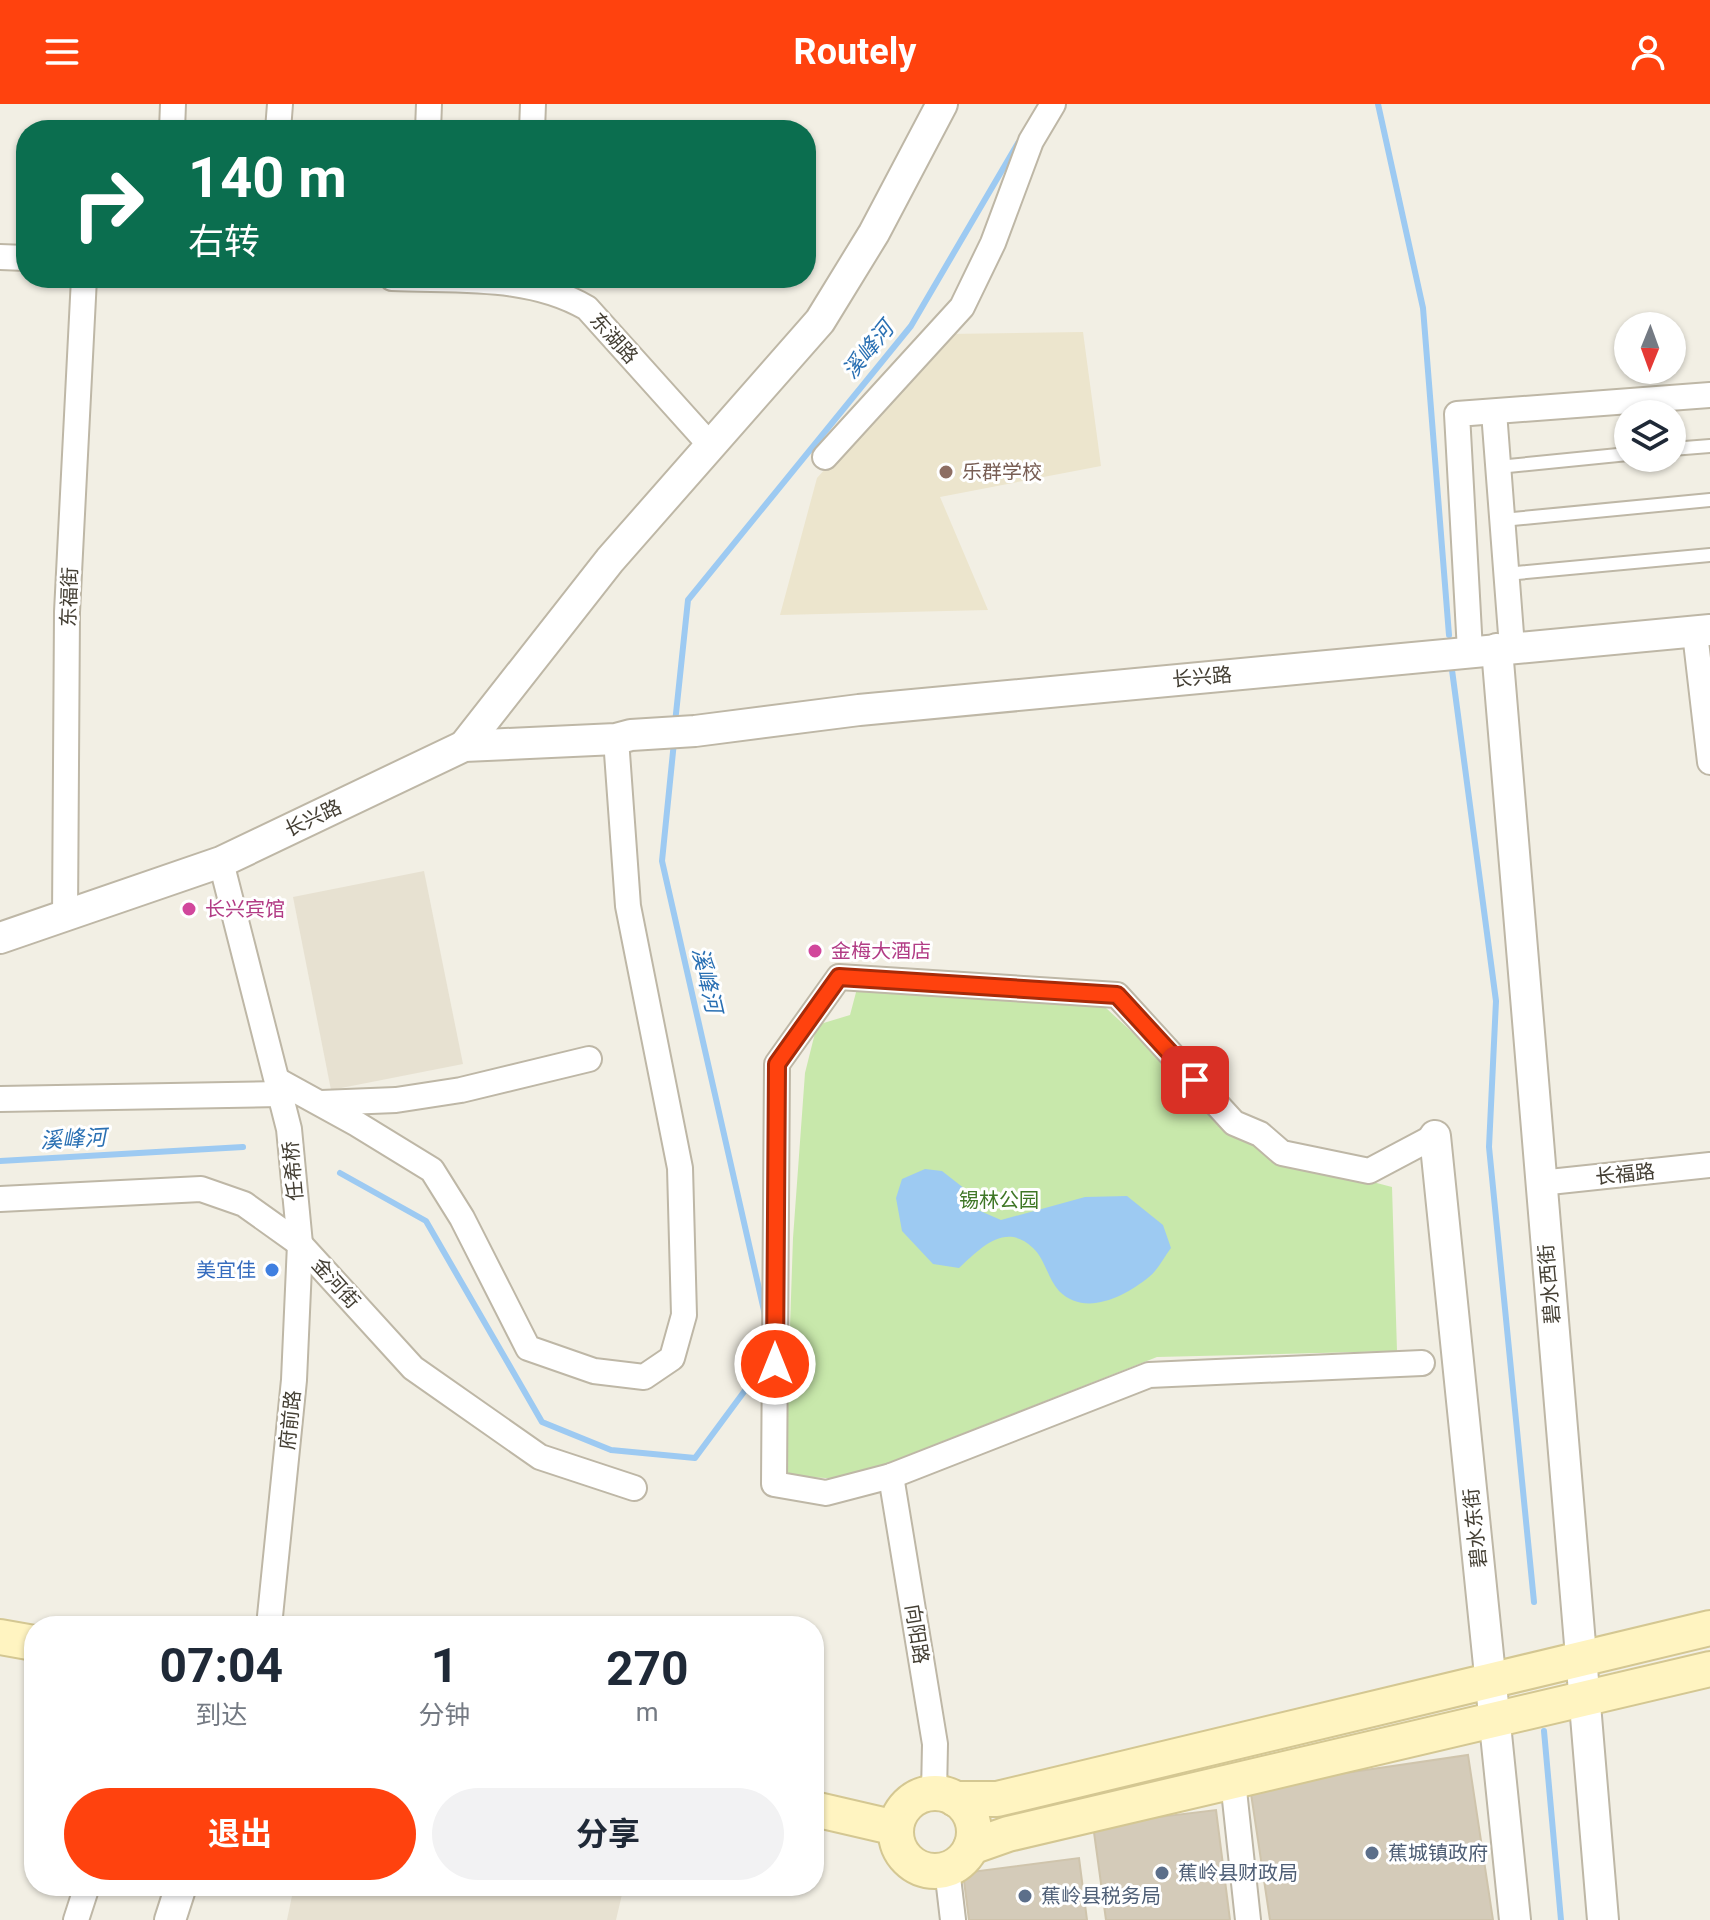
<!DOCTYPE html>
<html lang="zh">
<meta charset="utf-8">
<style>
body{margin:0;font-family:Roboto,"Noto Sans SC",sans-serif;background:#f2f2f3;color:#1f2937;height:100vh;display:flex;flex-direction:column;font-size:30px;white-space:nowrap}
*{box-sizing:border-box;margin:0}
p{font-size:26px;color:#747a83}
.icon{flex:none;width:44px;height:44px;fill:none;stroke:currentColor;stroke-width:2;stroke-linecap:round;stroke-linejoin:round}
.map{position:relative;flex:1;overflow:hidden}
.side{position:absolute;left:24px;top:1512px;width:800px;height:280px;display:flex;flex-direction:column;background:#fff;border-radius:32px;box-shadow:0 2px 6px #0004}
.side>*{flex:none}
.hud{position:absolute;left:16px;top:16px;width:800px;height:168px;border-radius:32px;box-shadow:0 2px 6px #0004;background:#0b6e4f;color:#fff;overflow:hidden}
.needle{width:52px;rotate:181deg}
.fabs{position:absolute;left:1614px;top:208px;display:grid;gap:16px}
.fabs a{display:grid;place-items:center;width:72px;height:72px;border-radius:50%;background:#fff;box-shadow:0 2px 6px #0004;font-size:40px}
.pin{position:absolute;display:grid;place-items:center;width:68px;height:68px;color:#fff;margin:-34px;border-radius:16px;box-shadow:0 4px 12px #0006}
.me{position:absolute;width:88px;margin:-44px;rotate:0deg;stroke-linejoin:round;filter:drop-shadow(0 0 6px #0008)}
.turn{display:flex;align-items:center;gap:28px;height:168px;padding:0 40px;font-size:36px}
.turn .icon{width:104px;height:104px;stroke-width:2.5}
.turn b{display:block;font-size:56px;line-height:68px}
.eta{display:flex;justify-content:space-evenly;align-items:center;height:136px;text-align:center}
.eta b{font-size:48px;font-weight:700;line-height:56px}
.cta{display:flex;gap:16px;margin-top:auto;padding:16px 40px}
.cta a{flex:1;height:92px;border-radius:48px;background:#ff420e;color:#fff;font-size:32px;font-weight:700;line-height:92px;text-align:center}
.cta a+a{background:#f2f2f3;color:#1f2937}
header{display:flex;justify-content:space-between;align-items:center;height:104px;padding:0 40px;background:#ff420e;color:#fff;font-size:36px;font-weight:700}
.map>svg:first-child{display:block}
</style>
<header><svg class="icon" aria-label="menu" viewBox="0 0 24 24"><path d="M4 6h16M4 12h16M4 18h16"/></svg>Routely<svg class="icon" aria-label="person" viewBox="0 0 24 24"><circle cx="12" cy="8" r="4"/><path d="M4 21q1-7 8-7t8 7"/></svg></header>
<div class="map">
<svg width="1710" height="1816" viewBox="0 0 1710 1816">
<rect width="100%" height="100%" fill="#f2efe4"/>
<g fill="#e7e1d1">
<path d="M424,767L463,960L331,986L293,793Z"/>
<path d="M294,1782H624L616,1816H287Z"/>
</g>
<path fill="#ece5cd" d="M1083,228L1101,362L940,393L988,506L780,511L817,374L947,230Z"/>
<path fill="#c8e8ab" d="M859,877L1106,904L1172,965L1292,1057L1392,1083L1397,1247L1157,1253L847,1375L785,1372L793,1134L805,969L817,921L850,911Z"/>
<path fill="#9dcaf2" d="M925,1065L942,1067L965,1085L978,1106L1001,1116L1085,1093L1127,1092L1163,1121L1171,1144C1164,1153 1158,1166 1149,1173C1124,1193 1085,1213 1059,1187C1048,1175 1045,1155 1033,1144C1005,1117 980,1145 959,1164L933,1160L902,1127L896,1094L902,1075Z"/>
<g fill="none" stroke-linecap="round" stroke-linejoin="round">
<g stroke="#9dcaf2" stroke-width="6">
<path d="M1378,0L1423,204L1449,531"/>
<path d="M1452,566L1496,897L1489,1043L1534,1498"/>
<path d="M675,619L688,496L911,222L1018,39"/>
<path d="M674,638L662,757L765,1211"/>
<path d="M0,1057L243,1043"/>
<path d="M340,1069L426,1117L542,1318L611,1346L695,1354L766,1258"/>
<path d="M1544,1627L1561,1816"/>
</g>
</g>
<g fill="#d4cbb9" stroke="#cfc4ac" stroke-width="2">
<path d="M1468,1651L1493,1816H1270L1250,1683Z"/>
<path d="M1216,1706L1230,1816H1106L1093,1721Z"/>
<path d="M1079,1754L1087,1816H969L963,1769Z"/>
</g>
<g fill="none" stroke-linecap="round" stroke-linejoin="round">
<g stroke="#beb7a6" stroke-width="16">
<g id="service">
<path d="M1672,345L1710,342"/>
<path d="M1498,363L1628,350"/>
<path d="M1502,416L1710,396"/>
<path d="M1506,470L1710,451"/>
</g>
</g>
<g stroke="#beb7a6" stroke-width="28">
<g id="minor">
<path d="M172,26L173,0"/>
<path d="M278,26L280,0"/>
<path d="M428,26L429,0"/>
<path d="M532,26L533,0"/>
<path d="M0,153L26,154"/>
<path d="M392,174C457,177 529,170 587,204L711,342"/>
<path d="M1494,308L1512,543"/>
<path d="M825,353L962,203L993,139L1031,37L1053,0"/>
<path d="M1695,529L1710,658"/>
<path d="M1470,547L1457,310L1710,291"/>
<path d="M221,758L289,1025L300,1140L294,1276L269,1522"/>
<path d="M65,813L67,508L84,174"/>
<path d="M277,976L357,1020L432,1066L462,1114L528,1244L594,1267L644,1273L672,1254L684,1211L680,1064L628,802L616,635"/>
<path d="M0,995L280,990"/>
<path d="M321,999L396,996L461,986L589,955"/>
<path d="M1540,1079L1710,1061"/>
<path d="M0,1095L201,1085L244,1100L300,1140L413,1264L540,1353L634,1384"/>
<path d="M1422,1259L1149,1271L891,1372L826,1389L774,1380L777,960L839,873L1117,891L1234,1019L1260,1030L1282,1049L1369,1067L1435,1032"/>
<path d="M891,1372L935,1640L934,1690"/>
<path d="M1233,1677L1248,1816"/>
<path d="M947,1765L953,1816"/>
<path d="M76,1816L87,1782"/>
</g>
</g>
<g stroke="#beb7a6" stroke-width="34">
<g id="tertiary">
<path d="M1497,545L1603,1816"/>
<path d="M464,642L610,456L820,217L874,129L942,0"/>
<path d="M0,834L221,758L464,642L616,635L631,631L695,627L859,606L1710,526"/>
<path d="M1435,1032L1515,1816"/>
<path d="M170,1816L181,1782"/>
</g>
</g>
<g stroke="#d4c792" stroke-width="38">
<g id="secondary">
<path d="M0,1533L34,1539"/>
<circle cx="935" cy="1728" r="39"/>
<path d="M955,1695H997L1710,1524"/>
<path d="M814,1705L896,1724"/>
<path d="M971,1743L1008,1730L1710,1565"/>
</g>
</g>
<use href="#service" stroke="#fff" stroke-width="12"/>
<use href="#minor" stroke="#fff" stroke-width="24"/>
<use href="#tertiary" stroke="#fff" stroke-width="30"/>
<use href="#secondary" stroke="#fff4c1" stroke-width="34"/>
</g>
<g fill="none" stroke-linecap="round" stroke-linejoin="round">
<g stroke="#a62b09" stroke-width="20">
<path id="route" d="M775,1260L777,960L839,873L1117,891L1195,976"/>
</g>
<use href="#route" stroke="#ff420e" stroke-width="14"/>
</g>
<circle fill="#8d6e63" stroke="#fff" stroke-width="3" cx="946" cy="368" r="8"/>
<g fill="#d1479c" stroke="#fff" stroke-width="3">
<circle cx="189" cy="805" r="8"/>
<circle cx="815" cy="847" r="8"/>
</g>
<circle fill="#3f7fe0" stroke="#fff" stroke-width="3" cx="272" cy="1166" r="8"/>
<g fill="#5c6f8a" stroke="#fff" stroke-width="3">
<circle cx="1372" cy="1749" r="8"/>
<circle cx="1162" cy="1769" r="8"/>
<circle cx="1025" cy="1792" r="8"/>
</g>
<g text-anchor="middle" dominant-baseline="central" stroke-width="6" stroke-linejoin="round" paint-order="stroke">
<g font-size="20" fill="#443f34" stroke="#fff">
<text transform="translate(614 234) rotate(48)">东湖路</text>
<text transform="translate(69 493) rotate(-88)">东福街</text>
<text transform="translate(1202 573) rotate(-5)">长兴路</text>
<text transform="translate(313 714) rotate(-25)">长兴路</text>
<text transform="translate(293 1067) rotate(-95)">任希桥</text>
<text transform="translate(1625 1070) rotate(-6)">长福路</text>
<text transform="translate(336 1179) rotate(48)">金河街</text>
<text transform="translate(1549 1180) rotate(-95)">碧水西街</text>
<text transform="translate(290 1316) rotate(-84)">府前路</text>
<text transform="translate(1475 1424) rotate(-96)">碧水东街</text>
<text transform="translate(917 1530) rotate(81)">向阳路</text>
</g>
<g font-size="20" fill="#785e54" stroke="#fff" text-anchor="start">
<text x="962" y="368">乐群学校</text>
</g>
<g font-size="20" fill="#b23c85" stroke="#fff" text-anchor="start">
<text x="205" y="805">长兴宾馆</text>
<text x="831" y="847">金梅大酒店</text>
</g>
<g font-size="20" fill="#3f7726" stroke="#fff">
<text x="999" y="1096">锡林公园</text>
</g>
<g font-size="20" fill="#366cbe" stroke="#fff" text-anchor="end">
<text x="256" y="1166">美宜佳</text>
</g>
<g font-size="20" fill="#4e5e75" stroke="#fff" text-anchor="start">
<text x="1388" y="1749">蕉城镇政府</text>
<text x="1178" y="1769">蕉岭县财政局</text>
<text x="1041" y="1792">蕉岭县税务局</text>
</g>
<g font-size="22" font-style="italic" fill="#2a70b3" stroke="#fff">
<text transform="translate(868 246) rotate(-51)">溪峰河</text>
<text transform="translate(707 876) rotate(77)">溪峰河</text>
<text transform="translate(73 1035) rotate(-3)">溪峰河</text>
</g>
</g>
</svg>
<div class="fabs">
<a><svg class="needle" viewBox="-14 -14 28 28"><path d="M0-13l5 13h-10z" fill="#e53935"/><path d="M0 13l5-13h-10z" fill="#747a83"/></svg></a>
<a><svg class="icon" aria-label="layers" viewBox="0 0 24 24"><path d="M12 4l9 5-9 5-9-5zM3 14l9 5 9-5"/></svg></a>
</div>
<div class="pin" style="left:1195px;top:976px;background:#d93025"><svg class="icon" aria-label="arrive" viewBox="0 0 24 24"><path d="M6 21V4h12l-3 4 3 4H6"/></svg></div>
<svg class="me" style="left:775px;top:1260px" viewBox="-20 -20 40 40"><circle r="17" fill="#ff420e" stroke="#fff" stroke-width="3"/><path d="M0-11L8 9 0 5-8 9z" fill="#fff"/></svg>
<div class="hud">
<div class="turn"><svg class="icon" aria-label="right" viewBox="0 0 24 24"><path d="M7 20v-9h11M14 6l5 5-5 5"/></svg><div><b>140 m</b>右转</div></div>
</div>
<section class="side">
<div class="eta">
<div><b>07:04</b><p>到达</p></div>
<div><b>1</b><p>分钟</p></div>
<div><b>270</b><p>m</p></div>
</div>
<div class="cta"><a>退出</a><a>分享</a></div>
</section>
</div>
